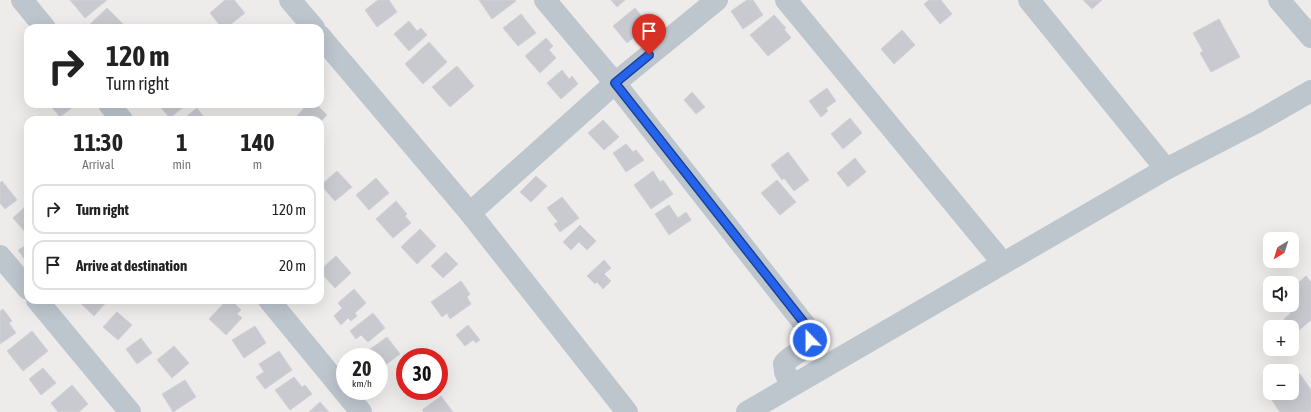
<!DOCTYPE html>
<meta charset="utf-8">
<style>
body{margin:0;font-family:"Asap Condensed",sans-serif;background:#f6f6f6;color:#222;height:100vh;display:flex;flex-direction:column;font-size:15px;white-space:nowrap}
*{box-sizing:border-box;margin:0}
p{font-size:13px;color:#767676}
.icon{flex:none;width:22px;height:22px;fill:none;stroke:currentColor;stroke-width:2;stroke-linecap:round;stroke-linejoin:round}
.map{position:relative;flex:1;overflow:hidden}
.sheet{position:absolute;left:24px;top:116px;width:300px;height:188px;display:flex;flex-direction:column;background:#fff;border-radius:12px;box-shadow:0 4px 16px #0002}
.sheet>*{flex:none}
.guide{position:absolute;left:24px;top:24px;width:300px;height:84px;border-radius:12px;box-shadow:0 4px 16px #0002;background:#fff;color:#222;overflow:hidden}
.needle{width:26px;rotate:218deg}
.fabs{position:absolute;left:1263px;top:232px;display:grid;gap:8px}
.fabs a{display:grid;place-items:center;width:36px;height:36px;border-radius:8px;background:#fff;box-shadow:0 4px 16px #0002;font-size:20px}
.speed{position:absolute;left:336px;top:348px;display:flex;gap:8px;font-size:20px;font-weight:700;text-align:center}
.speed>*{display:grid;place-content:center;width:52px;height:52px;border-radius:50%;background:#fff;box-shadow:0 4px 16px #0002;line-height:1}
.speed small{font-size:10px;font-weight:400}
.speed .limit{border:6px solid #d22;background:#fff;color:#111}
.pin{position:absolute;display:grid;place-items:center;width:34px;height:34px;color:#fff;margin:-41px -17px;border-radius:50% 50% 50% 0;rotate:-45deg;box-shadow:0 0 4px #0007}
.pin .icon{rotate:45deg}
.me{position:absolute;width:44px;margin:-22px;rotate:338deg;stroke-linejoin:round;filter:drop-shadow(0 0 3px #0008)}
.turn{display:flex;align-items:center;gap:14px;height:84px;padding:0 16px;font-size:18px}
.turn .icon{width:52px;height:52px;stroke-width:2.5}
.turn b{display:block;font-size:28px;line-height:34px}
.eta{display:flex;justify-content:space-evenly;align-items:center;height:68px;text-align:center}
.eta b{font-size:24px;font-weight:700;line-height:28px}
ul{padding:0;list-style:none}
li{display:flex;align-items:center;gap:12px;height:50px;margin:0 8px 6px;padding:0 8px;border:2px solid #e0e0e0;border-radius:12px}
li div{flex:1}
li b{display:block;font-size:15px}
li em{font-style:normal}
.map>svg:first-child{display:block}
</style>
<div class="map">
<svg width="1311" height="412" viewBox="0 0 1311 412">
<rect width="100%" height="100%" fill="#eeeceb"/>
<g fill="#c9cad0" stroke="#d0d1d7">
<path d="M70,0H107L85,18Z"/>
<path d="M225,0H234L245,13L226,28H222L210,13Z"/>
<path d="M378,0H389L397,12L377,27L365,10Z"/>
<path d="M479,0H515L516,1L492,19Z"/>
<path d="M611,0H625L617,7Z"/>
<path d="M747,0H753L763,15L743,29L731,11Z"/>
<path d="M929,0H941L952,14L940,24L924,4Z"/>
<path d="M1083,0H1102L1092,9Z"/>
<path d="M107,8L123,24L119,28H86Z"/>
<path d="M635,8L649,25L627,43L613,26Z"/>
<path d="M521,14L536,33L518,46L503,28Z"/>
<path d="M774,15L786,28L784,29L791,38L768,56L750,35Z"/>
<path d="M1219,19L1240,57L1211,72L1200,53L1203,51L1193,33Z"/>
<path d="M409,21L417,31L421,28L427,35L409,51L394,34Z"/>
<path d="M902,30L915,45L894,64L881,49Z"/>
<path d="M546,38L553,46L549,50L556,58L540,73L525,56Z"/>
<path d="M429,42L447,62L423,84L405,64Z"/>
<path d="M457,66L474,86L450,107L432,87Z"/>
<path d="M562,70L569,79L572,76L578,84L561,99L547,83Z"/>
<path d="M827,88L836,101L826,108L828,111L821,117L809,101Z"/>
<path d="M692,92L705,107L696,114L684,100Z"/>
<path d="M49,104H74L75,105L60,117Z"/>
<path d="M158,104H187L170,118Z"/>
<path d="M308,104H316L327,115L320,122V120H295L294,119Z"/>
<path d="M197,108L206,120H182Z"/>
<path d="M850,118L862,133L843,149L831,134Z"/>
<path d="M603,120L619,137L604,150L588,133Z"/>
<path d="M626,144L633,152L636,150L644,160L626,172L613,153Z"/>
<path d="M788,152L809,180L794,191L784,178L782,180L771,165Z"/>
<path d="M855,158L866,172L848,187L837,173Z"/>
<path d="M337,171L352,187L335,201L321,185Z"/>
<path d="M653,171L660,182L663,180L673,194L651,209L634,185Z"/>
<path d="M536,176L547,186L531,202L520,192Z"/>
<path d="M376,178L389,193L369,210L356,195Z"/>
<path d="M777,180L796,202L780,215L761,193Z"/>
<path d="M2,181L17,200L5,209L0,203V183Z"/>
<path d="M562,197L579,218L560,232L554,224L558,222L547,208Z"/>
<path d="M396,201L407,214L405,216L411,223L393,238L376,219Z"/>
<path d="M28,204V231L26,233L13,218Z"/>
<path d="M669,205L678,218L686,212L691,220L669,235L655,214Z"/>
<path d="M580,225L596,241L587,250L579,242L571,250L563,242Z"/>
<path d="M420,229L436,246L417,264L401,247Z"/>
<path d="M28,244V264L18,250Z"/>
<path d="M446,252L458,264L443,278L431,266Z"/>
<path d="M336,256L351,273L335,288L320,272V270Z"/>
<path d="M604,260L611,268L604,274L611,281L603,289L597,282L595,284L587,276Z"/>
<path d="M1306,276L1311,282V320L1296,333L1284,319L1291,313L1285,307L1287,305H1292V288Z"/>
<path d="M461,281L470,294L467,297L471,304L450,319L447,313L442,317L431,302Z"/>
<path d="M354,289L366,303L355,313L357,316L351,321L348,318L341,325L334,316L342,308L338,303Z"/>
<path d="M77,300H108L94,316Z"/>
<path d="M227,300H231L241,310L237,314L242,318L226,335L209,319Z"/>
<path d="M3,309L12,321L9,323L16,333L0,344V311Z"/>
<path d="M117,312L132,325L118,340L103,327Z"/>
<path d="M373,313L385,328L368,342L361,335L356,339L350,331Z"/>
<path d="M468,325L480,340L476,343L473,340L465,346L456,335Z"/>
<path d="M255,326L266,343L244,358L232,340Z"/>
<path d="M32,331L48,351L23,371L7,351Z"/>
<path d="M387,337L400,354L379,370V357H369L366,352Z"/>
<path d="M141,338L152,353L137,364L126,349Z"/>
<path d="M174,346L189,363L172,378L157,360Z"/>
<path d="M279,351L292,370L265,389L256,377L264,372L259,364Z"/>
<path d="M43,368L56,383L41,395L29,379Z"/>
<path d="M1300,374L1311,390V412H1280L1269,396L1273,393H1292V380Z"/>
<path d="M294,377L302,387L305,385L312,394L290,410L275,390Z"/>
<path d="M185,380L196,397L173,412L162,394Z"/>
<path d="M72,385L88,404L79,412H58L51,403Z"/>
<path d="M441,396L453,412H424L422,410Z"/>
<path d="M320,402L329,412H309Z"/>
</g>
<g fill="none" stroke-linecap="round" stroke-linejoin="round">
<g stroke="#bdc5cd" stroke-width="22">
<path d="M22,0L45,28"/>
<path d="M290,0L314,28"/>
<path d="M545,0L615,83L805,325L811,337C809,351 791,353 784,364L785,372L791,386"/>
<path d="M786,0L1003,263"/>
<path d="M1029,0L1166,169"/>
<path d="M1279,0L1311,37"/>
<path d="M320,36L470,213L627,412"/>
<path d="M109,104L122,120"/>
<path d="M470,213L615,83L717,0"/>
<path d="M0,256L28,289"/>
<path d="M37,300L130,412"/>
<path d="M269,300L361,412"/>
<path d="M747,412L1166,169L1257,122L1311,91"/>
</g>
</g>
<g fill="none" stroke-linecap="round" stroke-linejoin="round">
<g stroke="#184099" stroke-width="10">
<path id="route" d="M649,55L615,83L805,324L811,337L810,340"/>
</g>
<use href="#route" stroke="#2563eb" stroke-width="7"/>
</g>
</svg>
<div class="fabs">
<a><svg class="needle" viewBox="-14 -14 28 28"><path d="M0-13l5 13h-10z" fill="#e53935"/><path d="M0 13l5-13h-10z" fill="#767676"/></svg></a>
<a><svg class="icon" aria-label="sound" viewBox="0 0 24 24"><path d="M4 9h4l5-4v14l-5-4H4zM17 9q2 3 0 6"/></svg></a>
<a>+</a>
<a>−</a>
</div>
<div class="speed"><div>20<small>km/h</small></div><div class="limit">30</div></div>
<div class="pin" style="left:649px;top:55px;background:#d93025"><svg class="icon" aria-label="arrive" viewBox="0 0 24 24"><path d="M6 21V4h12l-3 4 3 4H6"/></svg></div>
<svg class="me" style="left:810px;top:340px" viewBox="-20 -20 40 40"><circle r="17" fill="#2563eb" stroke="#fff" stroke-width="3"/><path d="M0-11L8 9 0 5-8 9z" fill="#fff"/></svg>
<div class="guide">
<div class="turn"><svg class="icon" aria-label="right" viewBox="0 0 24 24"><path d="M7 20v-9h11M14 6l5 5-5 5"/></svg><div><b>120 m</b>Turn right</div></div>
</div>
<section class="sheet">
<div class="eta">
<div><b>11:30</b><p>Arrival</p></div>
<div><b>1</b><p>min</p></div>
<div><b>140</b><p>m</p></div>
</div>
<ul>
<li><svg class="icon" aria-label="right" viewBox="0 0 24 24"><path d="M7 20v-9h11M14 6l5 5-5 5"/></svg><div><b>Turn right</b></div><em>120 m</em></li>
<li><svg class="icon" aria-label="arrive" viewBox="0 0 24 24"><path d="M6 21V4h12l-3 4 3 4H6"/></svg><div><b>Arrive at destination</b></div><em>20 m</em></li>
</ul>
</section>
</div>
